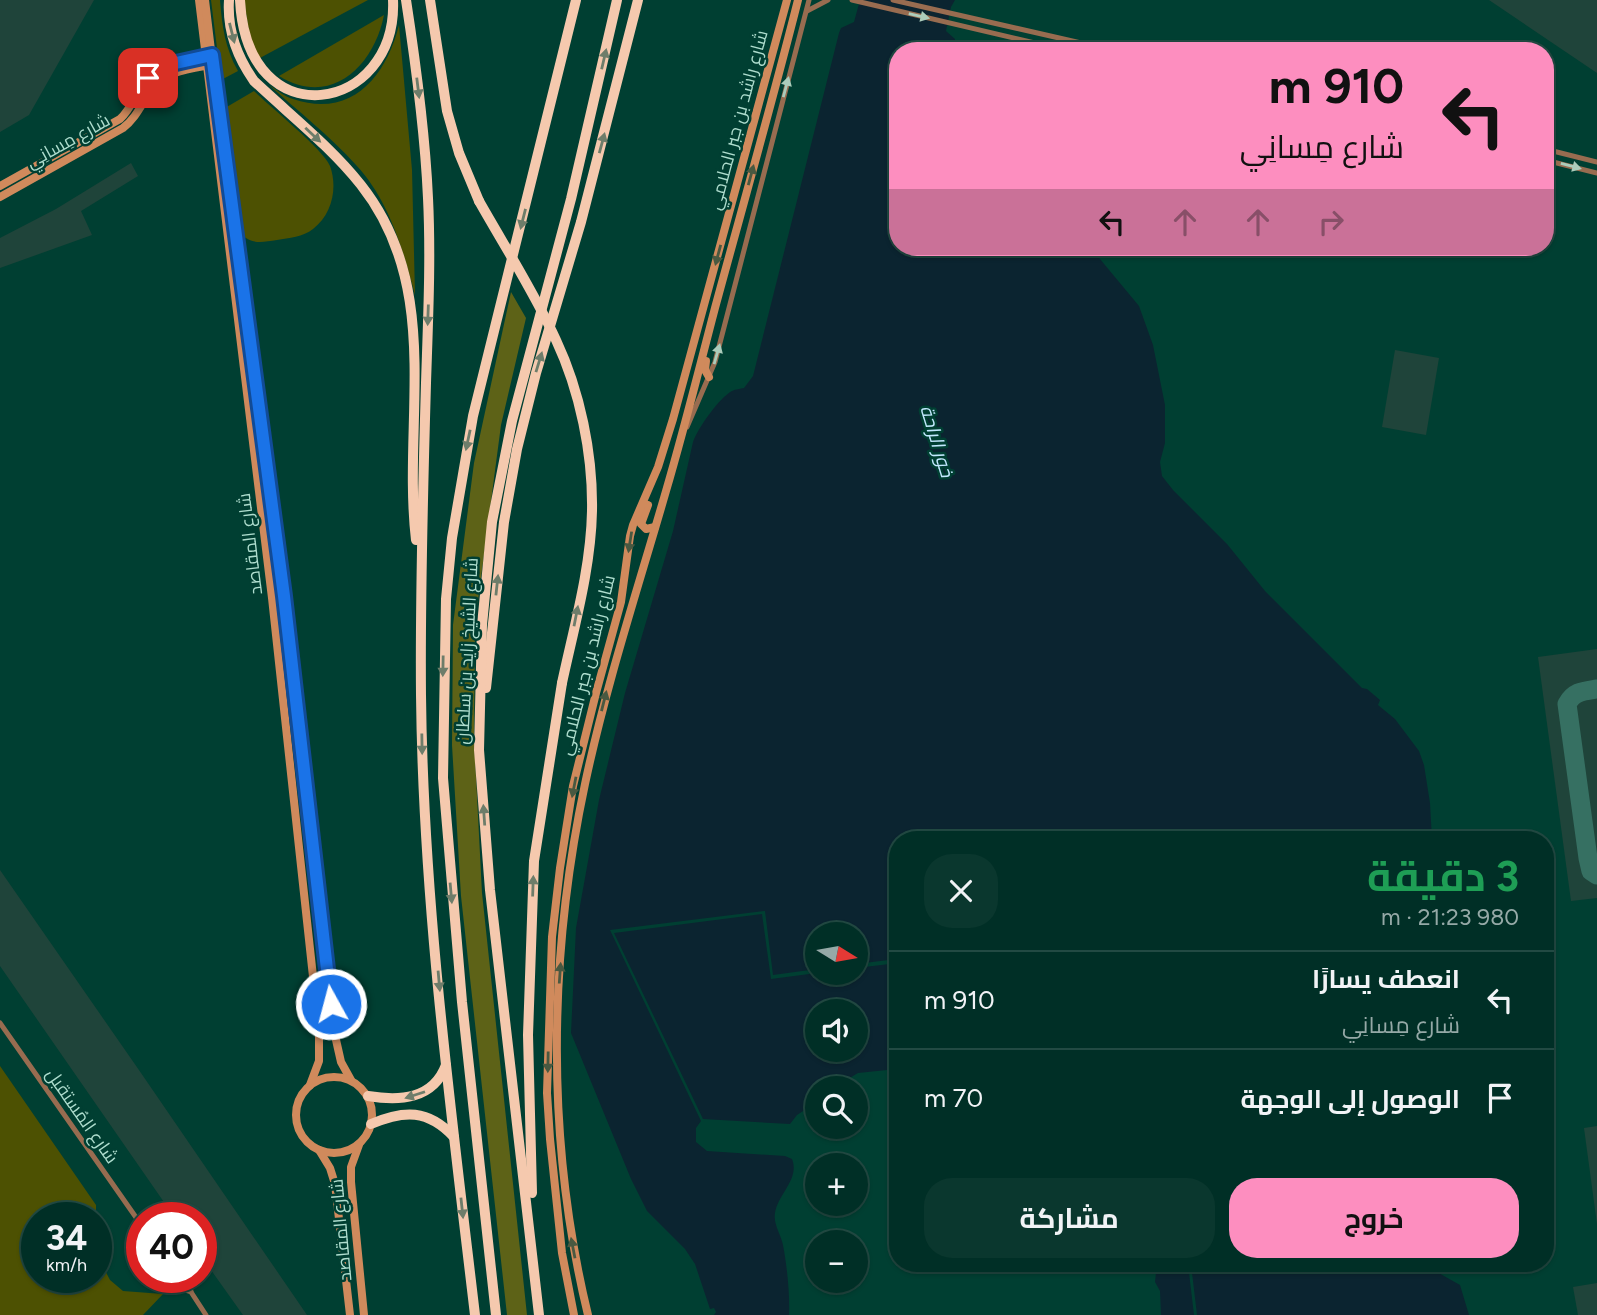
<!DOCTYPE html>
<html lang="ar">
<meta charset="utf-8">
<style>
body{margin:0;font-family:Figtree,Cairo,sans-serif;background:#0a372e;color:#f1f3f6;direction:rtl;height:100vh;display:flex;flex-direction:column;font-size:26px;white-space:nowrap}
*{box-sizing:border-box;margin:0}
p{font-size:23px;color:#95a9a7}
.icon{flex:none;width:38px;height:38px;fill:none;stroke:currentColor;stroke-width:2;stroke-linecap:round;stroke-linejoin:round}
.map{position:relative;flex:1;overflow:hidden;direction:ltr}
.panel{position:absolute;left:889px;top:831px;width:665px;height:441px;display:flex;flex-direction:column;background:#002f26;border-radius:28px;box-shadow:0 2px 5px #0004,0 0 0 2px #224a43;direction:rtl}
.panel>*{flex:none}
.guide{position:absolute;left:889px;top:42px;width:665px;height:214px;border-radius:28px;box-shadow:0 2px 5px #0004,0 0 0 2px #224a43;direction:rtl;background:#fd8ebf;color:#111;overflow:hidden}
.needle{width:46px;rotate:101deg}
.controls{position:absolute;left:805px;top:922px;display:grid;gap:14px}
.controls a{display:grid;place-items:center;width:63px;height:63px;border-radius:50%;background:#002f26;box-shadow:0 2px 5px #0004,0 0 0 2px #224a43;font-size:35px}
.speed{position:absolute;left:21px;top:1202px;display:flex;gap:14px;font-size:35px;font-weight:700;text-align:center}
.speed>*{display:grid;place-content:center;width:91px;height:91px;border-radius:50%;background:#002f26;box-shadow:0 2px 5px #0004,0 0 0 2px #224a43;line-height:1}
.speed small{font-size:18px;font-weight:400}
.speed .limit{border:10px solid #d22;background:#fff;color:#111}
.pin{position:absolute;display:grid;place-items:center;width:60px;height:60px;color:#fff;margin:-30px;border-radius:14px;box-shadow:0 4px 10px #0006}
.me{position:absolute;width:77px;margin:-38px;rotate:353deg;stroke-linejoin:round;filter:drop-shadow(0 0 5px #0008)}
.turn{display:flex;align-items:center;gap:24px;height:147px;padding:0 35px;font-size:32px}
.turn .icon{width:91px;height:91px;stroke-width:2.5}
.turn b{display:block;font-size:49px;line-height:60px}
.lanes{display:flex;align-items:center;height:66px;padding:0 35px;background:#0003;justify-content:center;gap:35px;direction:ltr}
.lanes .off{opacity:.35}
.round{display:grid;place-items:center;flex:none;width:74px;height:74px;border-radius:28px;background:#0a372e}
.headline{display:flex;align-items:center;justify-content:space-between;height:119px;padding:0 35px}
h1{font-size:42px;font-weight:700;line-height:52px;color:#1e9e55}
.primary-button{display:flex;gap:14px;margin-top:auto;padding:14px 35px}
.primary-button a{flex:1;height:80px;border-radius:28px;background:#fd8ebf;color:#111;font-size:28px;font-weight:700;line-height:80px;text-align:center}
.primary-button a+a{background:#0a372e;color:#f1f3f6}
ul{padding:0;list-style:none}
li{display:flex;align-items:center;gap:21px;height:98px;padding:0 35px;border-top:2px solid #224a43}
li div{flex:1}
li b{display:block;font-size:26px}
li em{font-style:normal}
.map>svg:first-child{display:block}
</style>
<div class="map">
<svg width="1597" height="1315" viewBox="0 0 1597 1315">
<rect width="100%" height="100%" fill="#003f32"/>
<g fill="#1f443a">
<path d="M0,0H94L29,115L0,132Z"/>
<path d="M1489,0H1597V73Z"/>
<path d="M131,163L138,176L81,211L92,235L0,268V238L56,209Z"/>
<path d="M1395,350L1439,358L1426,435L1382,427Z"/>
<path d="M1597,649V898L1571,901L1538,657Z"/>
<path d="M0,870L141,1073L307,1315H243L201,1256V1218H175L0,966Z"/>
<path d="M1597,1126V1224L1584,1128Z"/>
<path d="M1597,1283V1315H1578L1573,1287Z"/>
</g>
<g fill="#4d5102">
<path d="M211,0H220C222,26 225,48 238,71L221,80Z"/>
<path d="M244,0H368L258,59L251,45Z"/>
<path d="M384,15C374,66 331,108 279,76Z"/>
<path d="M399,25L412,170L415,295C403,250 389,200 356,165C330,136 298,111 269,85C277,90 285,97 293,99C351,119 386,77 399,25Z"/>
<path d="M254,91C270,107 323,149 330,166C338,188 332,215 313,229C303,237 289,238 277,240C263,242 253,245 242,235L225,108Z"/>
<path d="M0,1066L96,1205V1218H37V1278H96V1253L110,1280L123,1291L163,1294L143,1315H0Z"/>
</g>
<path fill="#5d6217" d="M511,292L526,318L501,425L475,623L474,738L482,893L527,1315H507L461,896L452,745L453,625L474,463Z"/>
<g fill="#0b2430" fill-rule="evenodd">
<path d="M860,0H955L951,7L946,31L955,39V49L952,51H898V247H1090L1139,306L1153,345L1165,405V443L1160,462L1162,476L1173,490L1227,544L1265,591L1362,688L1367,689L1380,700L1378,705L1395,719L1419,751L1424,765L1430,803L1432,840H898V895L889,897L897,959L856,964V934H817V969L773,975L765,911L610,930L701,1121L696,1128V1142L707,1151L785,1156L792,1159C800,1179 778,1194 775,1213C773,1224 781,1235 783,1245C787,1266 790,1294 789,1315H714L716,1312L714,1308L710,1309L695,1264L685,1249L647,1211L631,1179L571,1033L576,928L599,800L625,693L673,531L693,442C698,428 719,398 732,391C736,389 740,389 744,388L753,376L839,33L841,28L854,22Z"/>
<path d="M762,914L771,979L817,973H856V968L898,963V1000L895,1002L898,1024V1063L887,1070L858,1073L833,1088H817V1102L797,1115L790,1124L703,1119L614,933ZM817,1012H856V1050H817Z"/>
<path d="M1157,1264H1188L1194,1315H1161L1160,1291L1155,1282Z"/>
<path d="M1191,1264H1426L1428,1267L1460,1285L1469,1315H1197Z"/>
</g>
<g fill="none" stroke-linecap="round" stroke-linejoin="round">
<path stroke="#367062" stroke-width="19" d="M1597,689C1584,691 1574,691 1567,704L1588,858L1591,871L1597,875"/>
<g stroke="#986c50" stroke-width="5">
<path d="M852,0L1069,51"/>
<path d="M893,0L1116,51"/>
<path d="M807,11L828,0"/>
<path d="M1545,149L1597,162"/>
<path d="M1545,160L1597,173"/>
<path d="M687,427L715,362L809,0"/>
<path d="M0,1023L142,1226"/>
<path d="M175,1278L182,1289L191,1292"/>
<path d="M186,1278L190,1285L191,1292L206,1315"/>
</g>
<g stroke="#d08a5c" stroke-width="8">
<path d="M199,0L272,598L319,1032V1061L310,1085"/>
<path d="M205,0L215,84"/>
<path d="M217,100L284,595L334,1031L341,1062L351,1080"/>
<path d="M0,186L120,119C130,110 134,98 141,87C157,63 183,60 209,55"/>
<path d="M0,197L123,128C136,118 141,105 150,92C164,71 188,69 211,65"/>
<path d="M706,361L705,370L709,377"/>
<path d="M648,505L641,524L646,529L655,527"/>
<circle cx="334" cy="1115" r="38"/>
<path d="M359,1145L351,1167V1182L364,1315"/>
<path d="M319,1150L330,1168L335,1184L350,1315"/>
<path d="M574,1315L562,1253L550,1139L547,1093L552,937L560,868L573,786L596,693L621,602L630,536L633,525L658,467L673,419L787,0"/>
<path d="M588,1315C546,1142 548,958 585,784C606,685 638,588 666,491C684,430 699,369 715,308C743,205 772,103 798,0"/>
</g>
<g stroke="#f5c9ae" stroke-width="10">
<path d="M229,0C227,30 237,57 254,81C290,115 330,146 361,185C444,290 402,420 416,540"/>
<path d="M240,0C247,140 398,113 393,0"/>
<path d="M406,0C416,65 425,132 428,198C431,259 428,321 426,383C423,487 420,591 421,695C423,900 451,1111 475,1315"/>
<path d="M430,0L447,111L459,153L479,201"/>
<path d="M486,688L504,522L517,449L536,373L581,222L638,0"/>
<path d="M368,1096C399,1101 433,1100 446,1065"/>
<path d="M371,1124C404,1110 428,1109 454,1137"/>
<path d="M532,1193L528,1035L534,861L562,683"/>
<path d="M496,1315L462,1002L443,778L446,599L452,538L473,416L576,0"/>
<path d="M539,1315L490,890L479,750L482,625L492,522L512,421L571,199L617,0"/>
</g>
<path stroke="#f5c9ae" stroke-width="10" d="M479,201C505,247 534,292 556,340C580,391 593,454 592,511C591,568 574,627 562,683"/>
</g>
<defs><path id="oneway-solid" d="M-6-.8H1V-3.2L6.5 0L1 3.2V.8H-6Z" transform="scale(1.75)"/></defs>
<g fill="#abccbb">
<use href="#oneway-solid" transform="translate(919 16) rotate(13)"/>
<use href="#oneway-solid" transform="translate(786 87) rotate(-75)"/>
<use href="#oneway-solid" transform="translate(1571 166) rotate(15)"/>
<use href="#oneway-solid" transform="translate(717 354) rotate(-74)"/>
</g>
<g fill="#6e7d6a">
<use href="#oneway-solid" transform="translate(232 33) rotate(76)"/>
<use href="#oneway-solid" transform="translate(604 59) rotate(-77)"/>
<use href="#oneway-solid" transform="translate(418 88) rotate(83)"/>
<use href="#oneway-solid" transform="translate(313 135) rotate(43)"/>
<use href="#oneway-solid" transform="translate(602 143) rotate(-75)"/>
<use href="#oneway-solid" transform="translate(523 219) rotate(104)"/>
<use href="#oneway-solid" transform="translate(428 315) rotate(92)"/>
<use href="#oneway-solid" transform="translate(539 362) rotate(-73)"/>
<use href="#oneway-solid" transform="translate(468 440) rotate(102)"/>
<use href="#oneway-solid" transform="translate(497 585) rotate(-84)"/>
<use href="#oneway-solid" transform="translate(576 616) rotate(-79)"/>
<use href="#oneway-solid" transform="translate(443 666) rotate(91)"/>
<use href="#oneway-solid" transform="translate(422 744) rotate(89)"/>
<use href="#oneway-solid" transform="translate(484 815) rotate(-94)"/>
<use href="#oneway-solid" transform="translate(533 886) rotate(-88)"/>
<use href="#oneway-solid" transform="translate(451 893) rotate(85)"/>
<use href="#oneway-solid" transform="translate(439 981) rotate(85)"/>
<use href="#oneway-solid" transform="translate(415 1095) rotate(162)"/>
<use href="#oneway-solid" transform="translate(462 1208) rotate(84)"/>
</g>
<g fill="#495941">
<use href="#oneway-solid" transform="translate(751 175) rotate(-75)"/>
<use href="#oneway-solid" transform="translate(718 255) rotate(105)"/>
<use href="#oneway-solid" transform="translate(630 542) rotate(99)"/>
<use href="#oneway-solid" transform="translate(604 701) rotate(-76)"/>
<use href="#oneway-solid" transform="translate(574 787) rotate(101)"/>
<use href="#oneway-solid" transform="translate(560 973) rotate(-86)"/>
<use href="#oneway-solid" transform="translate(548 1062) rotate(91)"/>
<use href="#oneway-solid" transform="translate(573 1248) rotate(-101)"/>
</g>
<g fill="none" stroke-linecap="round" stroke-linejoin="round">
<g stroke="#114b97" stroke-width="18">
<path id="route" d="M148,78L167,65L212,55L284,596L331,1004"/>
</g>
<use href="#route" stroke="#1a73e8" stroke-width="12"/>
</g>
<g text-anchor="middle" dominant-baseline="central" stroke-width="5" stroke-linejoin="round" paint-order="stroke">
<g font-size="18" fill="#aeddce" stroke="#003f32">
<text transform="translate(738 120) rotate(-75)">شارع راشد بن جبر الحلامي</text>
<text transform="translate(68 141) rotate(-29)">شارع مِسانِي</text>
<text transform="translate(250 544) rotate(-97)">شارع المقاصد</text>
<text transform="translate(467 651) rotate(-87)">شارع الشيخ زايد بن سلطان</text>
<text transform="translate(587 665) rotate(-76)">شارع راشد بن جبر الحلامي</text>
<text transform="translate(82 1116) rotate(55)">شارع المُستقبل</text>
<text transform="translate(341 1230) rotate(-95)">شارع المقاصد</text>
</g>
<g font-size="19" font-style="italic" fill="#c2e8fe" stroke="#003f32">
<text transform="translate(937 441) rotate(73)">خور الراحة</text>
</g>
</g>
</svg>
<div class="controls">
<a><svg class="needle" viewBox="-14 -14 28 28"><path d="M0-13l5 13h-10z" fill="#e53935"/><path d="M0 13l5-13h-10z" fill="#95a9a7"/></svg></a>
<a><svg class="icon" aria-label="sound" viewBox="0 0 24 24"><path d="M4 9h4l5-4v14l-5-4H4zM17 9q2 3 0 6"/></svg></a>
<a><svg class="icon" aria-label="search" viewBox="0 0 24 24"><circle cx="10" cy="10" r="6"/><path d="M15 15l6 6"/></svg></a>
<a>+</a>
<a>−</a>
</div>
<div class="speed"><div>34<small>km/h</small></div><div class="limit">40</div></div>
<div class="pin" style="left:148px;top:78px;background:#d93025"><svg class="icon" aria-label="arrive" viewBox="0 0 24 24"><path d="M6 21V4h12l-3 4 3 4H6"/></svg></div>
<svg class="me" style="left:331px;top:1004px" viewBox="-20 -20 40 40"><circle r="17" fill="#1a73e8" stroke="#fff" stroke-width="3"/><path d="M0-11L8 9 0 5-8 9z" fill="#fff"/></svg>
<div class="guide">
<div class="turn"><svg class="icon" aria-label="left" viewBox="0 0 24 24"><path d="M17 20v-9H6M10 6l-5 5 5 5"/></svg><div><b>910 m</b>شارع مِسانِي</div></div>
<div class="lanes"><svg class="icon" aria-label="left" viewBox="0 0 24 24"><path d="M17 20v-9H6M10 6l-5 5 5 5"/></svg><svg class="icon off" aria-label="ahead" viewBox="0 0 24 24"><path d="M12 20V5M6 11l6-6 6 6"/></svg><svg class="icon off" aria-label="ahead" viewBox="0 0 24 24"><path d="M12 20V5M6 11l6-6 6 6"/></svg><svg class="icon off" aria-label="right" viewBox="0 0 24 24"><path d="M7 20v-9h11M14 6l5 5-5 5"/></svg></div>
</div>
<section class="panel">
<div class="headline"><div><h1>3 دقيقة</h1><p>980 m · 21:23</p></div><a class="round"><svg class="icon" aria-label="close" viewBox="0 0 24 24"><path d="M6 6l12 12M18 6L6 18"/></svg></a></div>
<ul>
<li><svg class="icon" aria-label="left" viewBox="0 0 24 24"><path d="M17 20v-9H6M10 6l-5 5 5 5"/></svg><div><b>انعطف يسارًا</b><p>شارع مِسانِي</p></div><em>910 m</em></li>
<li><svg class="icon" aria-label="arrive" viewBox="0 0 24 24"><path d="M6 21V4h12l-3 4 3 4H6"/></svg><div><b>الوصول إلى الوجهة</b></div><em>70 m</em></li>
</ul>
<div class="primary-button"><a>خروج</a><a>مشاركة</a></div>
</section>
</div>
